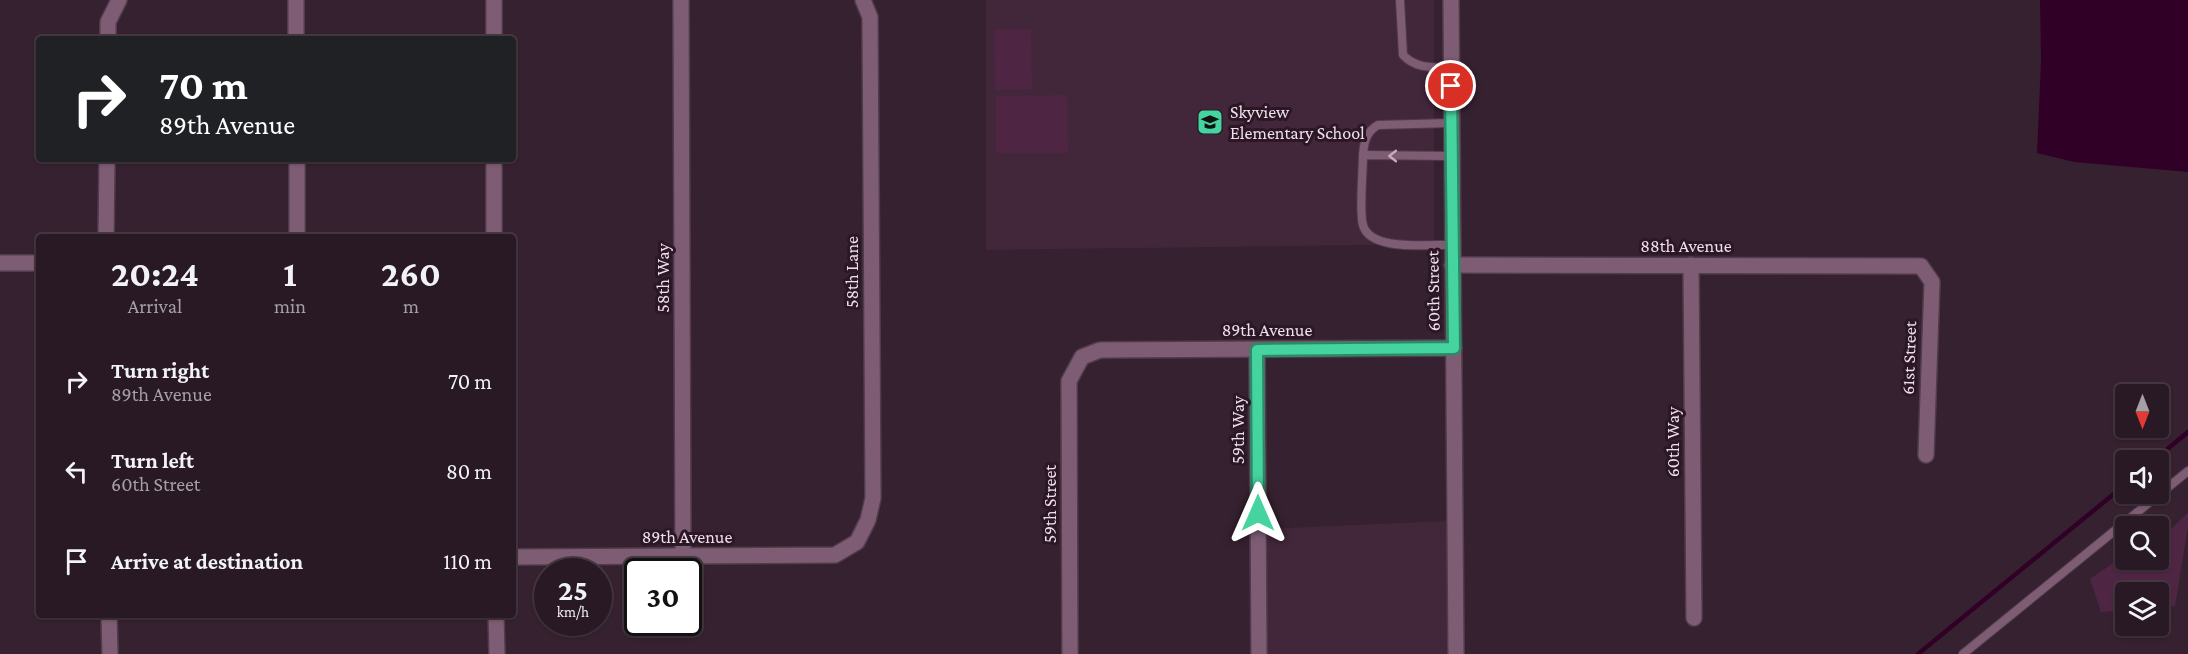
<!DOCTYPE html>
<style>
body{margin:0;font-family:"Crimson Pro",serif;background:#342631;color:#f1f3f6;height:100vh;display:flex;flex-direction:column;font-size:22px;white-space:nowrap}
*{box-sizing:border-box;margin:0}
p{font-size:20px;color:#a5a0a6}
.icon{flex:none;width:33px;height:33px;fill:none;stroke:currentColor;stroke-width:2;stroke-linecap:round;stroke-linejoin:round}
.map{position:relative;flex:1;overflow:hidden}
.panel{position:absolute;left:36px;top:234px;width:480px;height:384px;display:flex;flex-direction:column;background:#281924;border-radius:6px;box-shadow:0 2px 4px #0004,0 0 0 2px #443841}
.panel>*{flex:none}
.top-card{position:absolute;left:36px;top:36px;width:480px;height:126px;border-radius:6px;box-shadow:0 2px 4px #0004,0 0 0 2px #443841;background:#202124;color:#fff;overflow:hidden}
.needle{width:39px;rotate:180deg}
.buttons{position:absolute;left:2115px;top:384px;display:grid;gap:12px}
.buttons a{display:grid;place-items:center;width:54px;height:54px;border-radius:6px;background:#281924;box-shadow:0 2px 4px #0004,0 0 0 2px #443841;font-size:30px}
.speed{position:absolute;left:534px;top:558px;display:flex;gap:12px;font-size:30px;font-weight:700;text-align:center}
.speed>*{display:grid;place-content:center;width:78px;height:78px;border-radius:50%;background:#281924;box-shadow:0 2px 4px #0004,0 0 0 2px #443841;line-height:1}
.speed small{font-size:15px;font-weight:400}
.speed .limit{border:3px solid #111;border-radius:9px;background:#fff;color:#111}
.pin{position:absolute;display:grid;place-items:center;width:51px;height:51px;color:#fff;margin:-26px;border:3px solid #fff;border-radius:50%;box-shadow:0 2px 6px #0007}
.me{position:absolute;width:66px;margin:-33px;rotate:0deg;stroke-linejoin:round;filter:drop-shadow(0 0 4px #0008)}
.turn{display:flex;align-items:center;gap:21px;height:126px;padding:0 24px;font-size:27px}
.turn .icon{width:78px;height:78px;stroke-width:2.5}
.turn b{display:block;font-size:42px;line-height:51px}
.eta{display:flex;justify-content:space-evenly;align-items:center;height:102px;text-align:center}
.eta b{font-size:36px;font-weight:700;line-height:42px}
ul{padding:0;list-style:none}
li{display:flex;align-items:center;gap:18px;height:90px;padding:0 24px}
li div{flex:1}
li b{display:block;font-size:22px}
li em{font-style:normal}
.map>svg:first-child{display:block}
</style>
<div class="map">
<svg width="2188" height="654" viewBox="0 0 2188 654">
<rect width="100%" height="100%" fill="#362130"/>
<g fill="#42273a">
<path d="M986,0H1434V244L986,250Z"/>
<path d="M1447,521L1448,654H1267L1266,529Z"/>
</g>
<g fill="#4f2544">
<path d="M1031,29L1032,89L995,90L994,30Z"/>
<path d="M1067,95L1068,153H996V96Z"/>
<path d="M2188,513V526L2175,606L2159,607L2158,592H2126L2125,610L2101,612L2090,579L2125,555L2126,560H2158L2159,535L2171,529Z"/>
</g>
<path fill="#310027" d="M2040,0H2188V172L2074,162L2037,153L2041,60Z"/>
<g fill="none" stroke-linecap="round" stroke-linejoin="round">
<g stroke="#310027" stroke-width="4.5">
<path d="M2154,460L2188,432"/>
<path d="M1918,654L2126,484"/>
</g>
<g stroke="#503c4a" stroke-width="10">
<g id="service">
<path d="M1400,0L1403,55C1416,69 1433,67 1451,68"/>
<path d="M1363,155C1364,142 1366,132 1378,125L1451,123"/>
<path d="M1451,156L1363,155C1363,172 1359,212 1363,225C1370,252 1429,244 1452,245"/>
<path d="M1963,654L2188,471"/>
</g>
</g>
<g stroke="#503c4a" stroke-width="18">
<g id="minor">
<path d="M296,0V39"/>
<path d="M681,0L683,557"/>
<path d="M108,39V22L119,0"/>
<path d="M297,159V237"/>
<path d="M106,237L107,159"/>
<path d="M0,263H39"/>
<path d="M1452,265L1921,266L1932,282L1926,455"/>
<path d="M1691,265L1694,618"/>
<path d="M1257,350L1259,654"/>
<path d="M513,557L835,555L857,542L868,520L873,498L870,17L863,0"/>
<path d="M109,615L110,654"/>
<path d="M1070,654L1069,381L1082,357L1100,350L1454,348"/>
</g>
</g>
<g stroke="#503c4a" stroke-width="18">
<g id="tertiary">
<path d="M494,0V39"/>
<path d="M1451,0L1456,654"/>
<path d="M494,159V237"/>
<path d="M496,615L497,654"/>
</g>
</g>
<use href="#service" stroke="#7e5d74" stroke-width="8"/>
<use href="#minor" stroke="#7e5d74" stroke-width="15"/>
<use href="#tertiary" stroke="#7e5d74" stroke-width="15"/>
</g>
<defs><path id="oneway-chevron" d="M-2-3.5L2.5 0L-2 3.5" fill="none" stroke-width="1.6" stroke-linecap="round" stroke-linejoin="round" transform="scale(1.5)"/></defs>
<use stroke="#c1acba" href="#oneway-chevron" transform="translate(1393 156) rotate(-180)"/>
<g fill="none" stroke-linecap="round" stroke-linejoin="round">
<g stroke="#2d8a67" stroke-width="15">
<path id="route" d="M1258,513L1257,350L1454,348L1451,86"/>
</g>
<use href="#route" stroke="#45d49f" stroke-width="10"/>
</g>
<defs>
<g id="school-square" transform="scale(1.35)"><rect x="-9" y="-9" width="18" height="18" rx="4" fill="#45d49f" stroke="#2b1726"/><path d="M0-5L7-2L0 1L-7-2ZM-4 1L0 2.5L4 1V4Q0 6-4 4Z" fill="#111"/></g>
</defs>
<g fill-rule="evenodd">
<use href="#school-square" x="1210" y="122"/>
</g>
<g text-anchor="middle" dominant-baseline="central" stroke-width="6" stroke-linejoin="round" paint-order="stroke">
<g font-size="18" fill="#eee0e9" stroke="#2b1726" text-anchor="start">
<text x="1230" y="112">Skyview<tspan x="1230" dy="21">Elementary School</tspan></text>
</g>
<g font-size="18" fill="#eee0e9" stroke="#2b1726">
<text x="1686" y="246">88th Avenue</text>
<text transform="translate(852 272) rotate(-90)">58th Lane</text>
<text transform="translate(663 278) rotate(-90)">58th Way</text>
<text transform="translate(1433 291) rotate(-91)">60th Street</text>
<text x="1267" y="330">89th Avenue</text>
<text transform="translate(1909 358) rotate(-88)">61st Street</text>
<text transform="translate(1238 430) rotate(-90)">59th Way</text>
<text transform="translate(1673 442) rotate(-90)">60th Way</text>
<text transform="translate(1050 504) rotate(-90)">59th Street</text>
<text x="687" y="537">89th Avenue</text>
</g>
</g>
</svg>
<div class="buttons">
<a><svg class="needle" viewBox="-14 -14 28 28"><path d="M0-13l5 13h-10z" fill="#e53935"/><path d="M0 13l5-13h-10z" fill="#a5a0a6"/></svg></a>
<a><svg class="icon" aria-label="sound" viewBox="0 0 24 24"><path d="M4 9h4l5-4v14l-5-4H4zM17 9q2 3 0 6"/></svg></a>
<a><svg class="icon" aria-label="search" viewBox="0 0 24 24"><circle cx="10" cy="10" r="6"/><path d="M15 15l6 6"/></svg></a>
<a><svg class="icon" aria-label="layers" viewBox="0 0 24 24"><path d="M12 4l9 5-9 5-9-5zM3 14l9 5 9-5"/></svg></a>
</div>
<div class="speed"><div>25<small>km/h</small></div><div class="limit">30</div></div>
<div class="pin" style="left:1451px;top:86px;background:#d93025"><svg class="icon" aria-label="arrive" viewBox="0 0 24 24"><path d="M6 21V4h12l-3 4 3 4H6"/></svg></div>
<svg class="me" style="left:1258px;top:513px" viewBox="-20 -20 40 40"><path d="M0-17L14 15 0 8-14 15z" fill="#45d49f" stroke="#fff" stroke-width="4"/></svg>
<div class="top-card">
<div class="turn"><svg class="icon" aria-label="right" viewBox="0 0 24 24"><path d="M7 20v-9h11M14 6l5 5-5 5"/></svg><div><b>70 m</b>89th Avenue</div></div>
</div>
<section class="panel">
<div class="eta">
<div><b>20:24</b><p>Arrival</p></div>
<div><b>1</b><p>min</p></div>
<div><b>260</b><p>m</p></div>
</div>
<ul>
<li><svg class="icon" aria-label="right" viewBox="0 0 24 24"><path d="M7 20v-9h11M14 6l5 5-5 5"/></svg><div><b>Turn right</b><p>89th Avenue</p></div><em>70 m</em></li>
<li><svg class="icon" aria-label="left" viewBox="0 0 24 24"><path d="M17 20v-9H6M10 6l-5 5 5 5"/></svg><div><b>Turn left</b><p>60th Street</p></div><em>80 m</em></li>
<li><svg class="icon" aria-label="arrive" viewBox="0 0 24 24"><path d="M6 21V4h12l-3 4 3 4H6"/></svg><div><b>Arrive at destination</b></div><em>110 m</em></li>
</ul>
</section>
</div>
